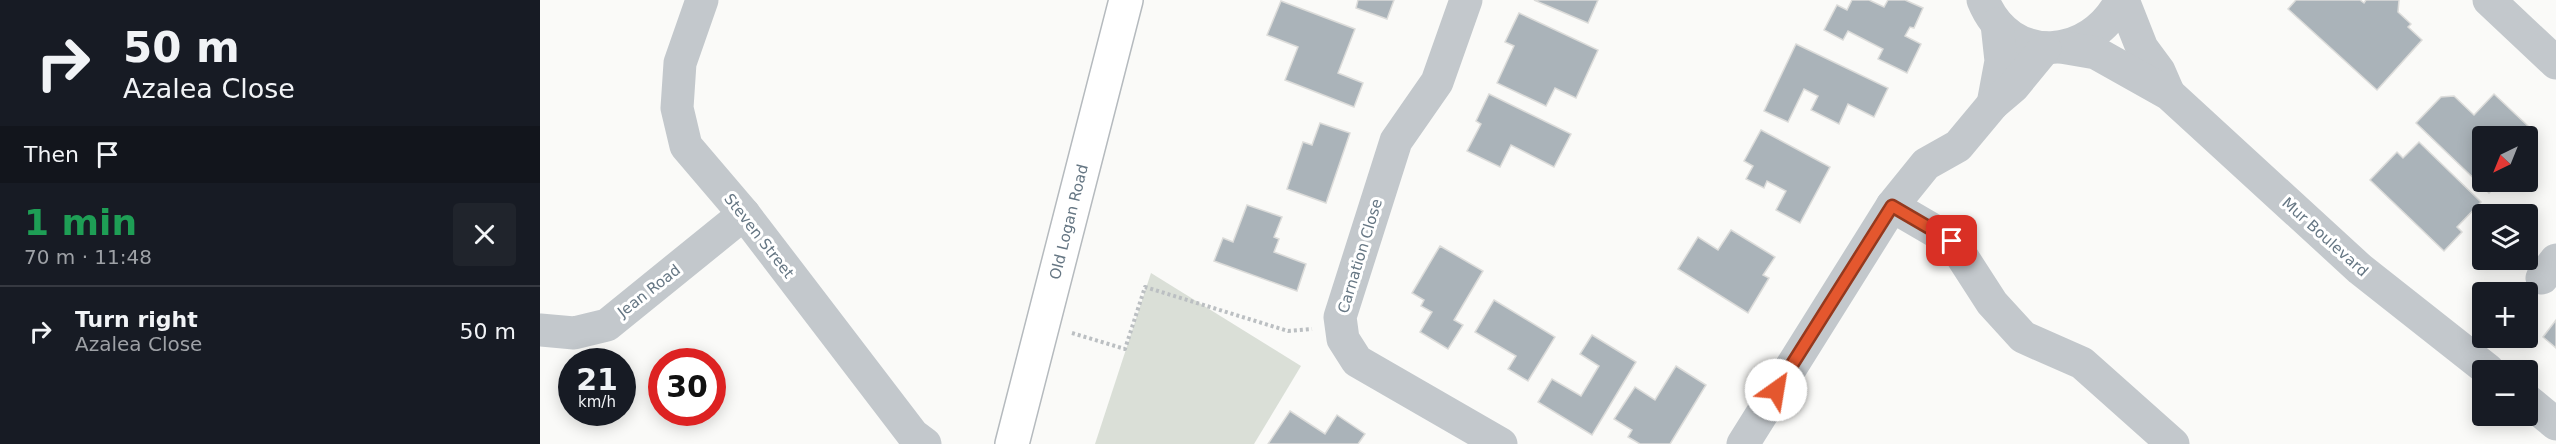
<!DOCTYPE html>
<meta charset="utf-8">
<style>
body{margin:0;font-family:"DejaVu Sans",sans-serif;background:#20242c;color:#f1f3f6;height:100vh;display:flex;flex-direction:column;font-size:22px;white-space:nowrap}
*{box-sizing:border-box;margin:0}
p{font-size:20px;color:#9ea1a6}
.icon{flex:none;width:33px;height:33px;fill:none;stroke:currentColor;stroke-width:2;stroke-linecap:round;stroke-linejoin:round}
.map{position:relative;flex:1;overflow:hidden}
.side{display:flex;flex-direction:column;background:#171b24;width:540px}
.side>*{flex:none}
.banner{background:#171b24;color:#f1f3f6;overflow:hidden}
.needle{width:39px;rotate:223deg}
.tools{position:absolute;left:1932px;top:126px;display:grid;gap:12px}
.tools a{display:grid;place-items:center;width:66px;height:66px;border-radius:6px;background:#171b24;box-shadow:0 3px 15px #0003;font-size:30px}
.speed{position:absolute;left:18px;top:348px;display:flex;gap:12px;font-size:30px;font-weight:700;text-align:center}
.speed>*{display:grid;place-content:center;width:78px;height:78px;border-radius:50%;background:#171b24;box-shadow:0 3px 15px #0003;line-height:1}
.speed small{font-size:15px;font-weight:400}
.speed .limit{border:9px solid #d22;background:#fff;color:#111}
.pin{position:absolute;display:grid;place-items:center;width:51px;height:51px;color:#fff;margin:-26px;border-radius:12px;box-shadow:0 3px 9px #0006}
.me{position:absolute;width:66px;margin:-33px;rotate:32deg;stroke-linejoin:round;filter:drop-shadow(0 0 4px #0008)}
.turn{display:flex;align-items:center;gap:21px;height:126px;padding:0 24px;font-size:27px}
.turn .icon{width:78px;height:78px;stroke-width:2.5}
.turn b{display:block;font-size:42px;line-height:51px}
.then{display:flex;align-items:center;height:57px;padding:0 24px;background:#0003;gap:12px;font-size:22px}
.round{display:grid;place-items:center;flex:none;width:63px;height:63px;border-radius:6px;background:#20242c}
.head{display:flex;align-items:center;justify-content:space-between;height:102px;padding:0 24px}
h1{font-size:36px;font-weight:700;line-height:45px;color:#1e9e55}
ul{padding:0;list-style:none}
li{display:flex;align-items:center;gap:18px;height:90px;padding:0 24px;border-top:2px solid #363941}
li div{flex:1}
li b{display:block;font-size:22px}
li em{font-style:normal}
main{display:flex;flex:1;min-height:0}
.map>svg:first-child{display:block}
</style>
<main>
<section class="side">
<div class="banner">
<div class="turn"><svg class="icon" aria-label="right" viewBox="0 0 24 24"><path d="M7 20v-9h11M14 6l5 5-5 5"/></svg><div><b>50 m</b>Azalea Close</div></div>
<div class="then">Then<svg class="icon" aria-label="arrive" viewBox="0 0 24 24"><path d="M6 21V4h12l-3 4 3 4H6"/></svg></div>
</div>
<div class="head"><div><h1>1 min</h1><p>70 m · 11:48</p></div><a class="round"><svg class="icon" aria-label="close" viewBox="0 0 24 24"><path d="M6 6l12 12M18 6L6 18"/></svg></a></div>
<ul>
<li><svg class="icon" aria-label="right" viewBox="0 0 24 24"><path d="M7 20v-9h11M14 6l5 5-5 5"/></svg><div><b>Turn right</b><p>Azalea Close</p></div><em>50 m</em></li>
</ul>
</section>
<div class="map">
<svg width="2016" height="444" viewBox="0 0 2016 444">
<rect width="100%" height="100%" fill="#fafaf8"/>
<path fill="#dadfd7" d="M611,273L761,366L714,444H555Z"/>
<g fill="#aab3b9" stroke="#dcdcda" stroke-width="1.5">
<path d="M818,0H854L847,19L816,8Z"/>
<path d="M994,0H1058L1048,23Z"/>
<path d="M1312,0H1329L1344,7L1348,0H1365L1383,8L1374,28L1370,27L1365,36L1381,44L1367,73L1338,59L1343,49L1308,31L1303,40L1284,30L1297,5L1307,10Z"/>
<path d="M1756,0H1820L1824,3L1826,0H1859L1858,12L1871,24L1868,27L1882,40L1837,90L1748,9Z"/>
<path d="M741,1L815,29L798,73L823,83L814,107L745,80L758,47L727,35Z"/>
<path d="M979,13L1058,50L1036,98L1015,88L1006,106L957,83L974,46L965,42Z"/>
<path d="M1256,44L1348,88L1334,117L1308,104L1299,124L1271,110L1278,96L1264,89L1248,122L1224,111Z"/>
<path d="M949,94L1031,134L1014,167L971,145L960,167L927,151L941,124L936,121Z"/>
<path d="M1954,94L1989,127L1980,136H1942V182H1960L1949,193L1876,123L1901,97L1914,96L1934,115Z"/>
<path d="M780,123L810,133L786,203L747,189L763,142L772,145Z"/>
<path d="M1221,130L1290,167L1260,223L1236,210L1246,191L1227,181L1224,188L1206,179L1213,166L1204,161Z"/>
<path d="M1879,142L1941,202L1917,227L1922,232L1904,251L1830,180L1857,152L1863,158Z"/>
<path d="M707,205L742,217L734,237L739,239L734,252L766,264L757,291L674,261L683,238L693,242Z"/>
<path d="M1191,230L1235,257L1223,275L1229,278L1208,313L1138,269L1158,237L1178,250Z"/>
<path d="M900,246L943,271L914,320L923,325L908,349L880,332L892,312L881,306L884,300L872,293Z"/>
<path d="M954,300L1015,337L988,381L968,369L976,356L935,332Z"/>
<path d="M2016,320V348L2003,337Z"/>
<path d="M1052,335L1096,362L1052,435L998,402L1012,379L1041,396L1059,366L1040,354Z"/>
<path d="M1136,366L1166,385L1130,444H1100L1088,437L1092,430L1074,419L1095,387L1115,400Z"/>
<path d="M750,411L785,434L797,415L825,434L818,444H728Z"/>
</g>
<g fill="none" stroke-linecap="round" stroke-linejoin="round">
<g stroke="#b5babe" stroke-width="36">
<path id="major" d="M472,444L586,0"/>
</g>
<path stroke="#bbbfc2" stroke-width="4" stroke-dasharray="3 3" stroke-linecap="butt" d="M532,333L585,349L605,287L748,331L772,329"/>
<g stroke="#c3c8cc" stroke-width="33">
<path d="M162,0L140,63L137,108L146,146L204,214L373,435L385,444"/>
<path d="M926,0L897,82L856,141L800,317L803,339L817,361L961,444"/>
<path d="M1443,0C1470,67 1551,60 1581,0"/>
<path d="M1583,0L1602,48L1619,71L1629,94"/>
<path d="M1949,0L2016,63"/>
<path d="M1521,47L1556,53L1629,94L1820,269L1948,370"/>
<path d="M1453,104L1461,61L1457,24"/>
<path d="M1352,206L1412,241L1452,303L1483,337L1542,363L1633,444"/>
<path d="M2002,278L2016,260"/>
<path d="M0,330L34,333L67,325L204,214"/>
<path d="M1988,401L2016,424"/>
<path d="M1203,444L1352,206L1386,164L1418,146L1453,104L1473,87L1505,48"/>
</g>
<use href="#major" stroke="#fff" stroke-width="33"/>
</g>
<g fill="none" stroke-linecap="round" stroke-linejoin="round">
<g stroke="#94391e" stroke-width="15">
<path id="route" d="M1236,390L1352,206L1412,241"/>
</g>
<use href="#route" stroke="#e4572e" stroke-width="10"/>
</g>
<g text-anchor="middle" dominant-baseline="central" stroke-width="6" stroke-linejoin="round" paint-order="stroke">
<g font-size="15" fill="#657683" stroke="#fff">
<text transform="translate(529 222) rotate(-76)">Old Logan Road</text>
<text transform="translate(219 236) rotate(52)">Steven Street</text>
<text transform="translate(1785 237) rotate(42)">Mur Boulevard</text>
<text transform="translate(820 256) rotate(-73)">Carnation Close</text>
<text transform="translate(109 291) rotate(-38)">Jean Road</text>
</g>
</g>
</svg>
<div class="tools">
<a><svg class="needle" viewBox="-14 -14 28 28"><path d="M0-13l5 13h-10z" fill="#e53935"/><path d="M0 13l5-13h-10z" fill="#9ea1a6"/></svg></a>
<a><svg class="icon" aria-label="layers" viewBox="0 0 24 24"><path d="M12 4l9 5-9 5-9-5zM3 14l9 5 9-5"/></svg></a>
<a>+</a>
<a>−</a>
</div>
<div class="speed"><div>21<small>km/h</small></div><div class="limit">30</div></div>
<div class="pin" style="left:1412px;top:241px;background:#d93025"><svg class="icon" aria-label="arrive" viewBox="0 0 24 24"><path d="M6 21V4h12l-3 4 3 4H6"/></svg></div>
<svg class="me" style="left:1236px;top:390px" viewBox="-20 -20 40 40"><circle r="19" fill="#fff"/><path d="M0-13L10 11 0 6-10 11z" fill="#e4572e"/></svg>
</div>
</main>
